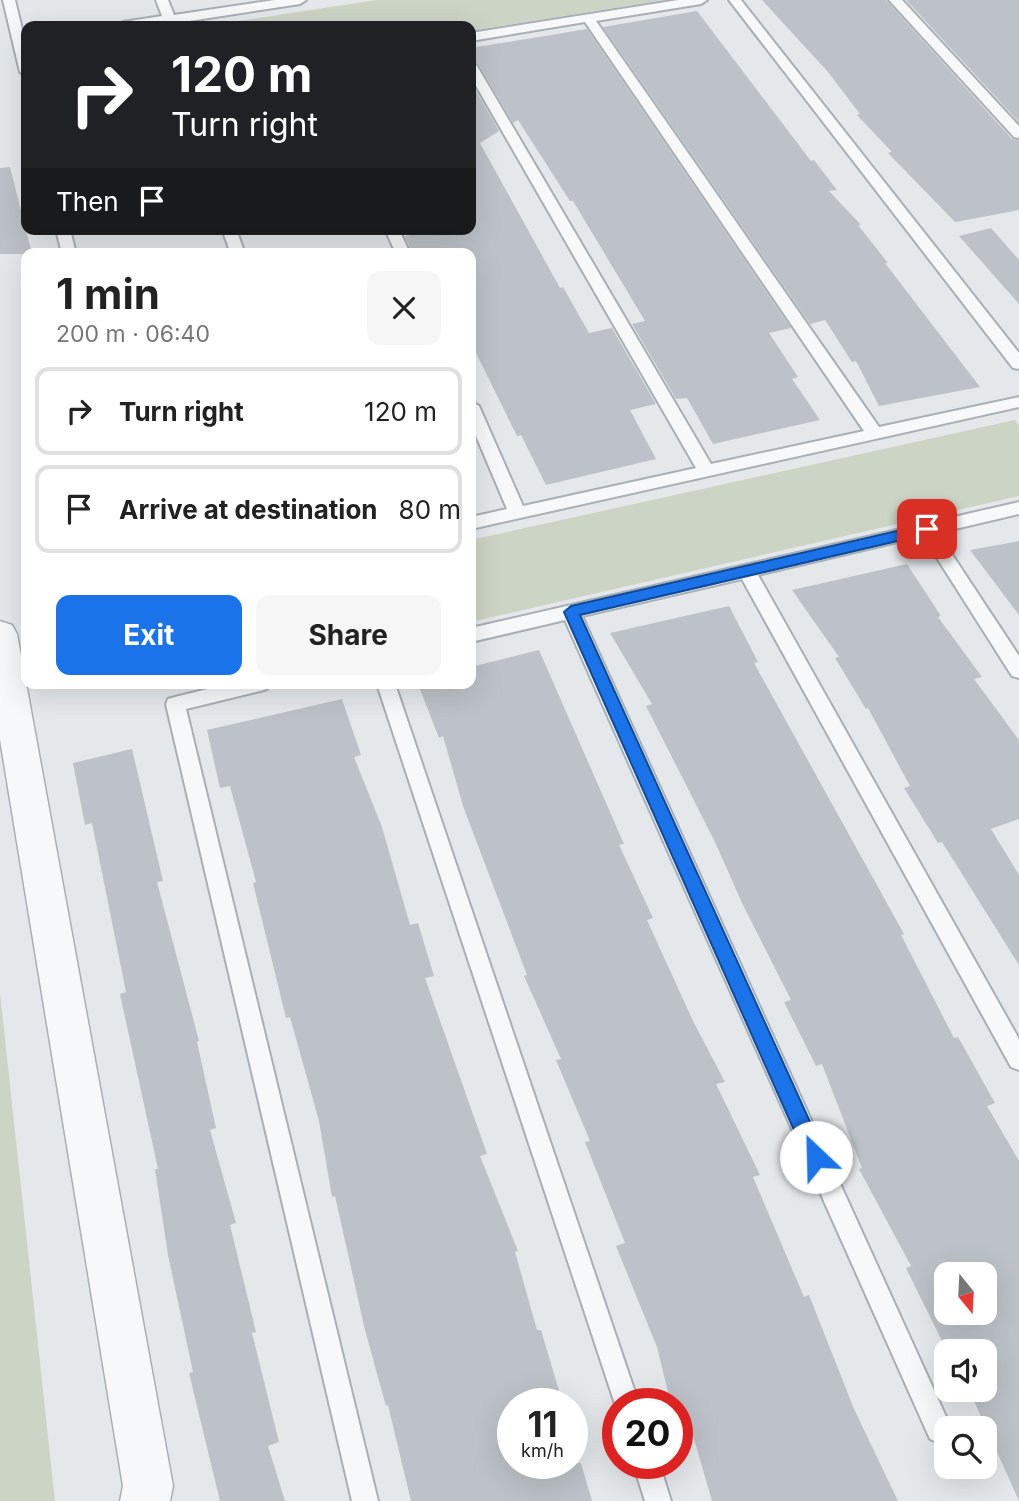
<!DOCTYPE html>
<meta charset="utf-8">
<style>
body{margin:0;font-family:Inter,sans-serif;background:#f6f6f6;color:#222;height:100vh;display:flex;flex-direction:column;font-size:26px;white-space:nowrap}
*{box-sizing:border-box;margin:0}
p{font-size:23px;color:#767676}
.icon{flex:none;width:38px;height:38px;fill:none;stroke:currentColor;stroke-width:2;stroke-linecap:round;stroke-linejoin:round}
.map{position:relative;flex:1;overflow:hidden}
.drawer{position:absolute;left:21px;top:248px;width:455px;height:441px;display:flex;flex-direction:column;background:#fff;border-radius:14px;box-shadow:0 7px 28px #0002}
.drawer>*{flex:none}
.top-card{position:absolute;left:21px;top:21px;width:455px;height:214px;border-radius:14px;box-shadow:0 7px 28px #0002;background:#202124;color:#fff;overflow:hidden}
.needle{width:46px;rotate:162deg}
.tools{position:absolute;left:934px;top:1262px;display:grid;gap:14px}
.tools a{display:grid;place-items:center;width:63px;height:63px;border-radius:14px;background:#fff;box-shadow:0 7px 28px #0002;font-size:35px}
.speed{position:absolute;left:497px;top:1388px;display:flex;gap:14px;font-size:35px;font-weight:700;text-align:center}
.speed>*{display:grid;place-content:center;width:91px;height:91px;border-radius:50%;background:#fff;box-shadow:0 7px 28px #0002;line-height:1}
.speed small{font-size:18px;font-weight:400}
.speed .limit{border:10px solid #d22;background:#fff;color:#111}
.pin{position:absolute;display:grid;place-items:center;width:60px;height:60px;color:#fff;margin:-30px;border-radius:14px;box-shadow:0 4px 10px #0006}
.me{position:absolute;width:77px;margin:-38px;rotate:336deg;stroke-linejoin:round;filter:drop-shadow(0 0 5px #0008)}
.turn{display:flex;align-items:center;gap:24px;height:147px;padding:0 35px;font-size:32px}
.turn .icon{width:91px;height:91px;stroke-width:2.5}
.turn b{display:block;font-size:49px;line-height:60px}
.then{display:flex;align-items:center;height:66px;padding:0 35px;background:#0003;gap:14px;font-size:26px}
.round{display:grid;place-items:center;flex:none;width:74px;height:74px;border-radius:14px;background:#f6f6f6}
.head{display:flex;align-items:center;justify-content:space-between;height:119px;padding:0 35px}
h1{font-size:42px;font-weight:700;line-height:52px}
.action{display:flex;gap:14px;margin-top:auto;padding:14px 35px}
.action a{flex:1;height:80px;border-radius:14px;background:#1a73e8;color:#fff;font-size:28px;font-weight:700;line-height:80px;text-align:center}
.action a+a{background:#f6f6f6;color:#222}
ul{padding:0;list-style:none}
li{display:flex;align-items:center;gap:21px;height:88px;margin:0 14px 10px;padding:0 21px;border:4px solid #e0e0e0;border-radius:14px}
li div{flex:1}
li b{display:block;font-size:26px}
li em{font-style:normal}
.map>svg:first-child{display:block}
</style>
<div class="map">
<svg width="1019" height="1501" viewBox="0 0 1019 1501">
<rect width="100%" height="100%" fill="#e4e8eb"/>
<g fill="#ccd4c6">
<path d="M376,0H663L471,31V26H206Z"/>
<path d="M1015,420L1019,426V496L471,622V540Z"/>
<path d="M0,993L55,1501H0Z"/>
</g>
<g fill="#bcc2c7" fill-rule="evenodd">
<path d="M762,0H886L1012,139L1019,140V210L955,222L888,153L892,152L857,115L860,114L828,72Z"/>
<path d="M906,0H1019V122Z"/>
<path d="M697,11L811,161L814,160L837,190L829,191L861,225H858L888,263H885L980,387L879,406L856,361L852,362L825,320L810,324L603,27Z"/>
<path d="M587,29L791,328L769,333L798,377L792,379L820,420L713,444L687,398L676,399L632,324L645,321L573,201H570L518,120L513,123L479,65L471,59V48Z"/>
<path d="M471,82L499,131L480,143L560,288L563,287L589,333L612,328L656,404L630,410L656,459L546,485L521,435L517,436L471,343V254H412L405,236L442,229H471Z"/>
<path d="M10,167L32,254H0V168Z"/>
<path d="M991,228L1019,260V304L959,236Z"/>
<path d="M1019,541V615L970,550Z"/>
<path d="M907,564L941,616L938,617L982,677L974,679L1019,740V819L991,829L1019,875V965L942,842L938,843L904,788L910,786L868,708L866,709L835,658L839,657L792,590Z"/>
<path d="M729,606L758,662L754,663L904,934L901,935L954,1038L958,1037L995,1103L987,1106L1019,1161V1501L969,1390H985V1351H952L949,1346L945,1347L906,1268L911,1266L859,1169L862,1168L822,1064L816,1066L784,1002L791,1000L742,903L716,844L646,706L652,704L610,633ZM947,1274H985V1312H947Z"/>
<path d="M539,650L624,844L619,845L653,918L647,920L693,1021L725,1082L716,1084L760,1175L753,1177L804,1297L809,1295L854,1409L898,1501H712L692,1432L677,1435V1404H671L657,1347L616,1246L625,1243L585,1142L590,1141L556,1060L561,1059L524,976L527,975L463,806L443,736L439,738L418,684H471V667Z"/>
<path d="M342,699L361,755L354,757L382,827L410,925L418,923L434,976L425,978L487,1154L480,1156L518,1251L515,1252L537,1330H541L563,1404H513V1463H581L592,1501H411L388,1405L386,1406L365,1330L335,1196L332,1197L319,1121L290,1017L286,1018L253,883L256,882L230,786L220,788L207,730Z"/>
<path d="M132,749L163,881L157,882L199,1041L197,1042L216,1128L210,1130L236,1223L230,1225L256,1332L252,1333L279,1442L268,1446L285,1501H220L189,1373L193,1372L168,1255L155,1169H158L120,994L126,992L92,823L85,825L73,763Z"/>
</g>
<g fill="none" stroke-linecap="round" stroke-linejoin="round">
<g stroke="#a9b0b5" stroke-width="4">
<g id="lane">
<path d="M3,0H15L26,46V76L20,72Z"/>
<path d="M156,0H168L174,15L275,0H306L300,4L170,24L117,26L123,22L162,16Z"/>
<path d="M678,0H707L701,4L596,21L879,427L1019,397V407L471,529V517L507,509L471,424V401L479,406L523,506L696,468L471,77V62L477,66L711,464L864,431L585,22L471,41V33Z"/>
<path d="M729,0H741L1019,353V369L1013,368Z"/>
<path d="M889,0H902L1019,126V138L1014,137Z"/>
<path d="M56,229H70L76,254H62Z"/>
<path d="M222,229H236L245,254H231Z"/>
<path d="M385,229H399L410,254H396Z"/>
<path d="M1019,502V514L938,533L1019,656V678L1012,676L923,536L758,575L1019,1039V1070L1011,1067L742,579L582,616L948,1421L951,1428H947V1440L939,1443L930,1439L565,620L471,642V628Z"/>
<path d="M228,684H269L267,689L260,691L186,709L378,1501H352L166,704L168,699L175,697Z"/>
<path d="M377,684H395L639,1404H618V1413Z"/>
<path d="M633,1463H659L671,1501H645Z"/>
</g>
</g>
<g stroke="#a9b0b5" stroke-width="3">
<path id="street" d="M0,621L12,625L17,634L173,1486L170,1501H120L123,1486L0,739Z"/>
</g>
<use href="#lane" fill="#f7f8f9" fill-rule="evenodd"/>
<use href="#street" fill="#f7f8f9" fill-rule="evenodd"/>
</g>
<path fill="#1a73e8" stroke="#114b97" stroke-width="2" d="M927,524L932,526V533L580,615L826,1157L823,1164L816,1166L809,1164L564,612L571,606Z"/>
</svg>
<div class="tools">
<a><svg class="needle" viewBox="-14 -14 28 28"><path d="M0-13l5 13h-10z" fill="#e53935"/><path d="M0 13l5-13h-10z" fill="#767676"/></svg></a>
<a><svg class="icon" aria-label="sound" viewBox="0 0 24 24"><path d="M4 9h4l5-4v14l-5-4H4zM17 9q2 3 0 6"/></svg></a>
<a><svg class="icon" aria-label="search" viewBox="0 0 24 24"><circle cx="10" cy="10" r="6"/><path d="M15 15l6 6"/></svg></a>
</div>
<div class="speed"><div>11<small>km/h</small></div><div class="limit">20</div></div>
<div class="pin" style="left:927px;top:529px;background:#d93025"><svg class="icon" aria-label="arrive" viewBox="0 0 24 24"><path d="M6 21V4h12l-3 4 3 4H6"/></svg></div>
<svg class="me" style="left:816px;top:1157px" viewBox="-20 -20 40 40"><circle r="19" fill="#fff"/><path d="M0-13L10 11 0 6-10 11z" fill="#1a73e8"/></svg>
<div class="top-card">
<div class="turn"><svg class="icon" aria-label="right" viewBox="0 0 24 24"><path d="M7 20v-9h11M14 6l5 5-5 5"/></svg><div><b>120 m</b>Turn right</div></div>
<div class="then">Then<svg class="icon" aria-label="arrive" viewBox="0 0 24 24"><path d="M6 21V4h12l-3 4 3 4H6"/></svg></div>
</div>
<section class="drawer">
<div class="head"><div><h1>1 min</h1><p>200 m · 06:40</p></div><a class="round"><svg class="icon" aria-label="close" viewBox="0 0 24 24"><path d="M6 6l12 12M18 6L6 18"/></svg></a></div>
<ul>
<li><svg class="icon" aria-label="right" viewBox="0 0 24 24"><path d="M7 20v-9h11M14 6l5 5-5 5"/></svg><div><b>Turn right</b></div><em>120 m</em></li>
<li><svg class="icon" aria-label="arrive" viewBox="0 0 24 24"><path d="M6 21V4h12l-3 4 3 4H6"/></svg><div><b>Arrive at destination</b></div><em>80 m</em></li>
</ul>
<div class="action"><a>Exit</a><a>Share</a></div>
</section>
</div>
